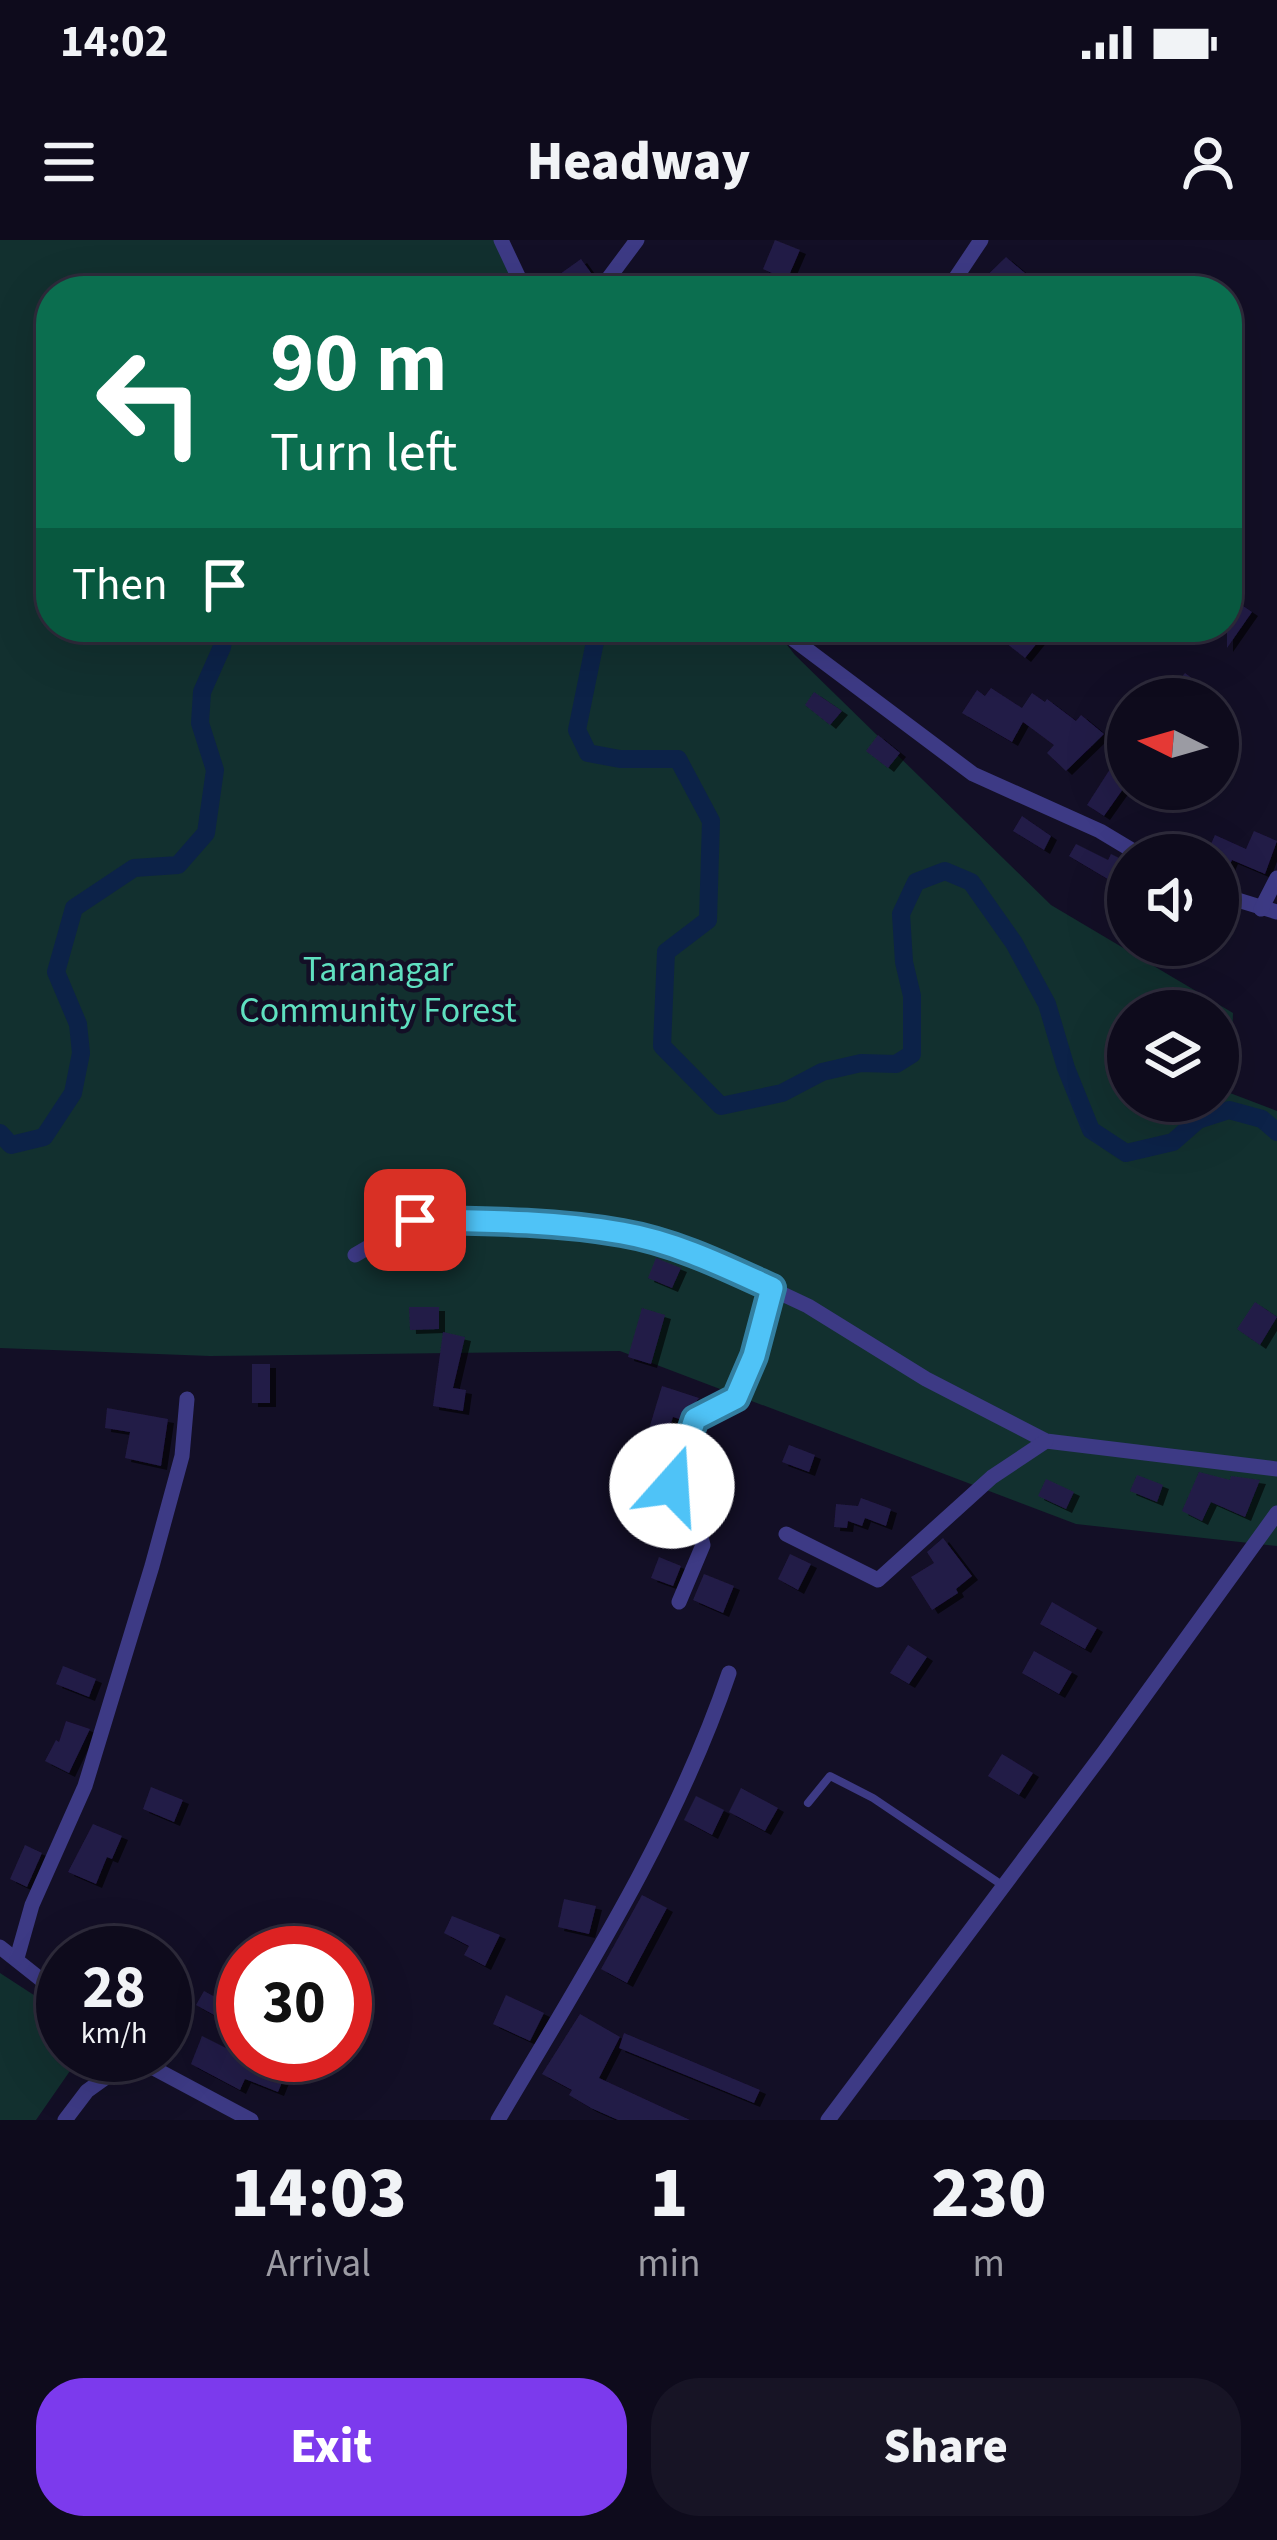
<!DOCTYPE html>
<style>
body{margin:0;font-family:"Source Sans 3",sans-serif;background:#171425;color:#f1f3f6;height:100vh;display:flex;flex-direction:column;font-size:45px;white-space:nowrap}
*{box-sizing:border-box;margin:0}
p{font-size:39px;color:#9b9ba3}
.icon{flex:none;width:66px;height:66px;fill:none;stroke:currentColor;stroke-width:2;stroke-linecap:round;stroke-linejoin:round}
.map{position:relative;height:1880px;overflow:hidden}
.side{display:flex;flex-direction:column;background:#0e0b1c;flex:1}
.side>*{flex:none}
.guide{position:absolute;left:36px;top:36px;width:1206px;height:366px;border-radius:48px;box-shadow:0 12px 48px #0002,0 0 0 3px #2e2b3b;background:#0b6e4f;color:#fff;overflow:hidden}
.needle{width:78px;rotate:275deg}
.fabs{position:absolute;left:1107px;top:438px;display:grid;gap:24px}
.fabs a{display:grid;place-items:center;width:132px;height:132px;border-radius:50%;background:#0e0b1c;box-shadow:0 12px 48px #0002,0 0 0 3px #2e2b3b;font-size:60px}
.speed{position:absolute;left:36px;top:1686px;display:flex;gap:24px;font-size:60px;font-weight:700;text-align:center}
.speed>*{display:grid;place-content:center;width:156px;height:156px;border-radius:50%;background:#0e0b1c;box-shadow:0 12px 48px #0002,0 0 0 3px #2e2b3b;line-height:1}
.speed small{font-size:30px;font-weight:400}
.speed .limit{border:18px solid #d22;background:#fff;color:#111}
.pin{position:absolute;display:grid;place-items:center;width:102px;height:102px;color:#fff;margin:-51px;border-radius:24px;box-shadow:0 6px 18px #0006}
.me{position:absolute;width:132px;margin:-66px;rotate:19deg;stroke-linejoin:round;filter:drop-shadow(0 0 9px #0008)}
.turn{display:flex;align-items:center;gap:42px;height:252px;padding:0 36px;font-size:54px}
.turn .icon{width:156px;height:156px;stroke-width:2.5}
.turn b{display:block;font-size:84px;line-height:102px}
.then{display:flex;align-items:center;height:114px;padding:0 36px;background:#0003;gap:24px;font-size:45px}
.eta{display:flex;justify-content:space-evenly;align-items:center;height:204px;text-align:center}
.eta b{font-size:72px;font-weight:800;line-height:84px}
.action{display:flex;gap:24px;margin-top:auto;padding:24px 36px}
.action a{flex:1;height:138px;border-radius:48px;background:#7c3aed;color:#fff;font-size:48px;font-weight:800;line-height:138px;text-align:center}
.action a+a{background:#171425;color:#f1f3f6}
.status{display:flex;justify-content:space-between;align-items:center;height:84px;padding:0 60px;background:#0e0b1c;direction:ltr}
.status svg{height:33px;fill:currentColor}
header{display:flex;justify-content:space-between;align-items:center;height:156px;padding:0 36px;background:#0e0b1c;font-size:54px;font-weight:800}
.map>svg:first-child{display:block}
</style>
<div class="status"><b>14:02</b><svg viewBox="0 0 49 12"><path d="M0 12V9h3v3zM5 12V6h3v6zM10 12V3h3v9zM15 12V0h3v12zM26 1h20v11H26zM47 4h2v5h-2z"/></svg></div>
<header><svg class="icon" aria-label="menu" viewBox="0 0 24 24"><path d="M4 6h16M4 12h16M4 18h16"/></svg>Headway<svg class="icon" aria-label="person" viewBox="0 0 24 24"><circle cx="12" cy="8" r="4"/><path d="M4 21q1-7 8-7t8 7"/></svg></header>
<div class="map">
<svg width="1277" height="1880" viewBox="0 0 1277 1880">
<defs>
<filter id="shadow"><feDropShadow dx="6" dy="4" stdDeviation="0" flood-color="#0009"/></filter>
</defs>
<rect width="100%" height="100%" fill="#130f26"/>
<g fill="#12302f" fill-rule="evenodd">
<path d="M0,0H498L528,51H51V387H773L795,415L1051,665L1233,773L1230,853L1277,871V1306L1076,1284L620,1111L210,1116L0,1108ZM1128,771H1218V861H1128Z"/>
<path d="M0,1733L63,1774V1815H81L36,1880H0Z"/>
</g>
<g fill="none" stroke-linecap="round" stroke-linejoin="round">
<g stroke="#0c2248" stroke-width="18">
<path d="M598,387L577,490L588,513L620,519H678L711,581L708,680L666,712L662,806L721,866L782,853L822,832L861,823L896,824L912,814V756L904,722L901,674L916,642L945,631L971,642L1014,703L1047,764L1066,828L1091,890L1126,913L1173,902L1198,880L1229,870L1262,879L1277,892"/>
<path d="M0,893L11,905L44,897L73,853L81,813L78,784L56,732L74,668L134,628L178,625L206,593L215,530L200,483L202,452L222,407L225,387"/>
</g>
</g>
<g fill="#241b47" filter="url(#shadow)">
<path d="M775,0L800,10L787,40L763,29Z"/>
<path d="M1006,17L1032,39L1022,51H971Z"/>
<path d="M581,19L594,37L580,51H572L560,34Z"/>
<path d="M1227,355L1252,372L1227,408Z"/>
<path d="M1002,387H1029L1042,397L1025,418L996,395Z"/>
<path d="M1185,433L1201,445L1190,459H1165Z"/>
<path d="M991,448L1022,468L1032,453L1045,462L1047,459L1076,481L1081,475L1104,494L1066,531L1047,513L1054,505L1023,482L1012,502L962,473L977,450L985,456Z"/>
<path d="M814,452L842,471L830,485L805,465Z"/>
<path d="M878,495L900,513L888,528L866,511Z"/>
<path d="M1128,501V542L1104,576L1087,565Z"/>
<path d="M1022,576L1051,596L1044,610L1013,591Z"/>
<path d="M1254,591L1277,601L1265,634L1232,620L1222,643L1218,642V615H1206L1215,595L1246,609Z"/>
<path d="M1076,604L1108,620L1111,614L1127,622L1116,644L1069,616Z"/>
<path d="M656,1018L681,1028L672,1048L648,1038Z"/>
<path d="M1255,1062L1277,1077L1260,1105L1237,1089Z"/>
<path d="M409,1067H439V1089L410,1090Z"/>
<path d="M642,1068L665,1075L651,1124L628,1117Z"/>
<path d="M443,1092L465,1097L453,1148L466,1150L463,1171L433,1166Z"/>
<rect x="252" y="1124" width="18" height="39"/>
<path d="M662,1146L699,1158L682,1180L673,1177L664,1205L646,1199Z"/>
<path d="M107,1168L168,1179L161,1226L125,1218L130,1192L105,1188Z"/>
<path d="M789,1205L815,1215L809,1232L782,1222Z"/>
<path d="M641,1228L663,1235L654,1261L633,1254Z"/>
<path d="M1199,1232L1230,1240L1231,1236L1260,1240L1245,1277L1211,1262L1202,1281L1182,1271Z"/>
<path d="M1137,1235L1163,1245L1157,1262L1130,1251Z"/>
<path d="M1046,1239L1074,1252L1066,1269L1038,1256Z"/>
<path d="M861,1258L891,1269L886,1286L865,1278L862,1286L848,1281L847,1288L834,1287L836,1264L858,1266Z"/>
<path d="M943,1298L972,1336L956,1349L958,1353L932,1370L911,1337L934,1323L927,1312Z"/>
<path d="M790,1314L811,1324L798,1350L778,1339Z"/>
<path d="M659,1317L681,1326L673,1346L651,1338Z"/>
<path d="M704,1334L734,1346L723,1373L693,1360Z"/>
<path d="M1052,1362L1097,1388L1085,1409L1040,1384Z"/>
<path d="M908,1405L927,1417L909,1444L890,1433Z"/>
<path d="M1034,1411L1072,1432L1059,1454L1022,1433Z"/>
<path d="M63,1426L96,1439L89,1457L56,1444Z"/>
<path d="M66,1481L90,1489L69,1533L45,1521L56,1500L59,1502Z"/>
<path d="M1002,1514L1033,1533L1019,1555L988,1536Z"/>
<path d="M151,1547L183,1560L174,1582L143,1569Z"/>
<path d="M741,1548L778,1568L765,1591L729,1572Z"/>
<path d="M696,1556L724,1570L712,1595L684,1580Z"/>
<path d="M93,1584L122,1596L112,1619L107,1617L96,1644L68,1632Z"/>
<path d="M25,1605L42,1613L27,1647L10,1639Z"/>
<path d="M642,1655L667,1668L627,1743L601,1729Z"/>
<path d="M564,1659L596,1666L589,1694L558,1687Z"/>
<path d="M452,1676L500,1695L485,1726L464,1715L469,1706L444,1693Z"/>
<path d="M204,1751L217,1758L214,1763L243,1774V1791L196,1765Z"/>
<path d="M506,1755L544,1773L530,1801L493,1784Z"/>
<path d="M580,1774L620,1797L599,1838L690,1880H618L591,1868L569,1855L572,1850L542,1834Z"/>
<path d="M624,1793L760,1850L754,1863L619,1808Z"/>
<path d="M202,1796L264,1827L269,1823L287,1830L278,1852L245,1839L240,1850L191,1824Z"/>
</g>
<g fill="none" stroke-linecap="round" stroke-linejoin="round">
<path stroke="#3d3a85" stroke-width="8" d="M808,1563L830,1536L873,1558L1002,1645"/>
<g stroke="#3d3a85" stroke-width="15">
<path d="M501,0L525,51"/>
<path d="M599,51L637,0"/>
<path d="M947,51L981,0"/>
<path d="M777,387L973,534L1100,591L1140,615"/>
<path d="M1218,654L1277,672"/>
<path d="M1261,669L1277,638"/>
<path d="M355,1015L415,980H493L623,993L706,1018L808,1066L926,1139L1046,1201L1277,1229"/>
<path d="M786,1294L878,1340L992,1237L1046,1201"/>
<path d="M679,1362L703,1305L700,1294L666,1276L664,1269L695,1179L736,1158L754,1116L772,1049"/>
<path d="M0,1707L63,1757"/>
<path d="M17,1718L32,1665L85,1546L152,1326L182,1216L187,1159"/>
<path d="M129,1815L251,1880"/>
<path d="M65,1880L87,1851L133,1818"/>
<path d="M498,1880C583,1736 675,1592 729,1433"/>
<path d="M828,1880L1104,1512L1277,1273"/>
</g>
</g>
<g fill="none" stroke-linecap="round" stroke-linejoin="round">
<g stroke="#337fa1" stroke-width="30">
<path id="route" d="M415,980C483,981 554,981 622,993C675,1002 724,1026 772,1048L754,1116L736,1158L695,1179L672,1246"/>
</g>
<use href="#route" stroke="#4fc3f7" stroke-width="21"/>
</g>
<g text-anchor="middle" dominant-baseline="central" stroke-width="9" stroke-linejoin="round" paint-order="stroke">
<g font-size="36" fill="#5fe0c0" stroke="#130f26">
<text x="378" y="729">Taranagar<tspan x="378" dy="41">Community Forest</tspan></text>
</g>
</g>
</svg>
<div class="fabs">
<a><svg class="needle" viewBox="-14 -14 28 28"><path d="M0-13l5 13h-10z" fill="#e53935"/><path d="M0 13l5-13h-10z" fill="#9b9ba3"/></svg></a>
<a><svg class="icon" aria-label="sound" viewBox="0 0 24 24"><path d="M4 9h4l5-4v14l-5-4H4zM17 9q2 3 0 6"/></svg></a>
<a><svg class="icon" aria-label="layers" viewBox="0 0 24 24"><path d="M12 4l9 5-9 5-9-5zM3 14l9 5 9-5"/></svg></a>
</div>
<div class="speed"><div>28<small>km/h</small></div><div class="limit">30</div></div>
<div class="pin" style="left:415px;top:980px;background:#d93025"><svg class="icon" aria-label="arrive" viewBox="0 0 24 24"><path d="M6 21V4h12l-3 4 3 4H6"/></svg></div>
<svg class="me" style="left:672px;top:1246px" viewBox="-20 -20 40 40"><circle r="19" fill="#fff"/><path d="M0-13L10 11 0 6-10 11z" fill="#4fc3f7"/></svg>
<div class="guide">
<div class="turn"><svg class="icon" aria-label="left" viewBox="0 0 24 24"><path d="M17 20v-9H6M10 6l-5 5 5 5"/></svg><div><b>90 m</b>Turn left</div></div>
<div class="then">Then<svg class="icon" aria-label="arrive" viewBox="0 0 24 24"><path d="M6 21V4h12l-3 4 3 4H6"/></svg></div>
</div>
</div>
<section class="side">
<div class="eta">
<div><b>14:03</b><p>Arrival</p></div>
<div><b>1</b><p>min</p></div>
<div><b>230</b><p>m</p></div>
</div>
<div class="action"><a>Exit</a><a>Share</a></div>
</section>
